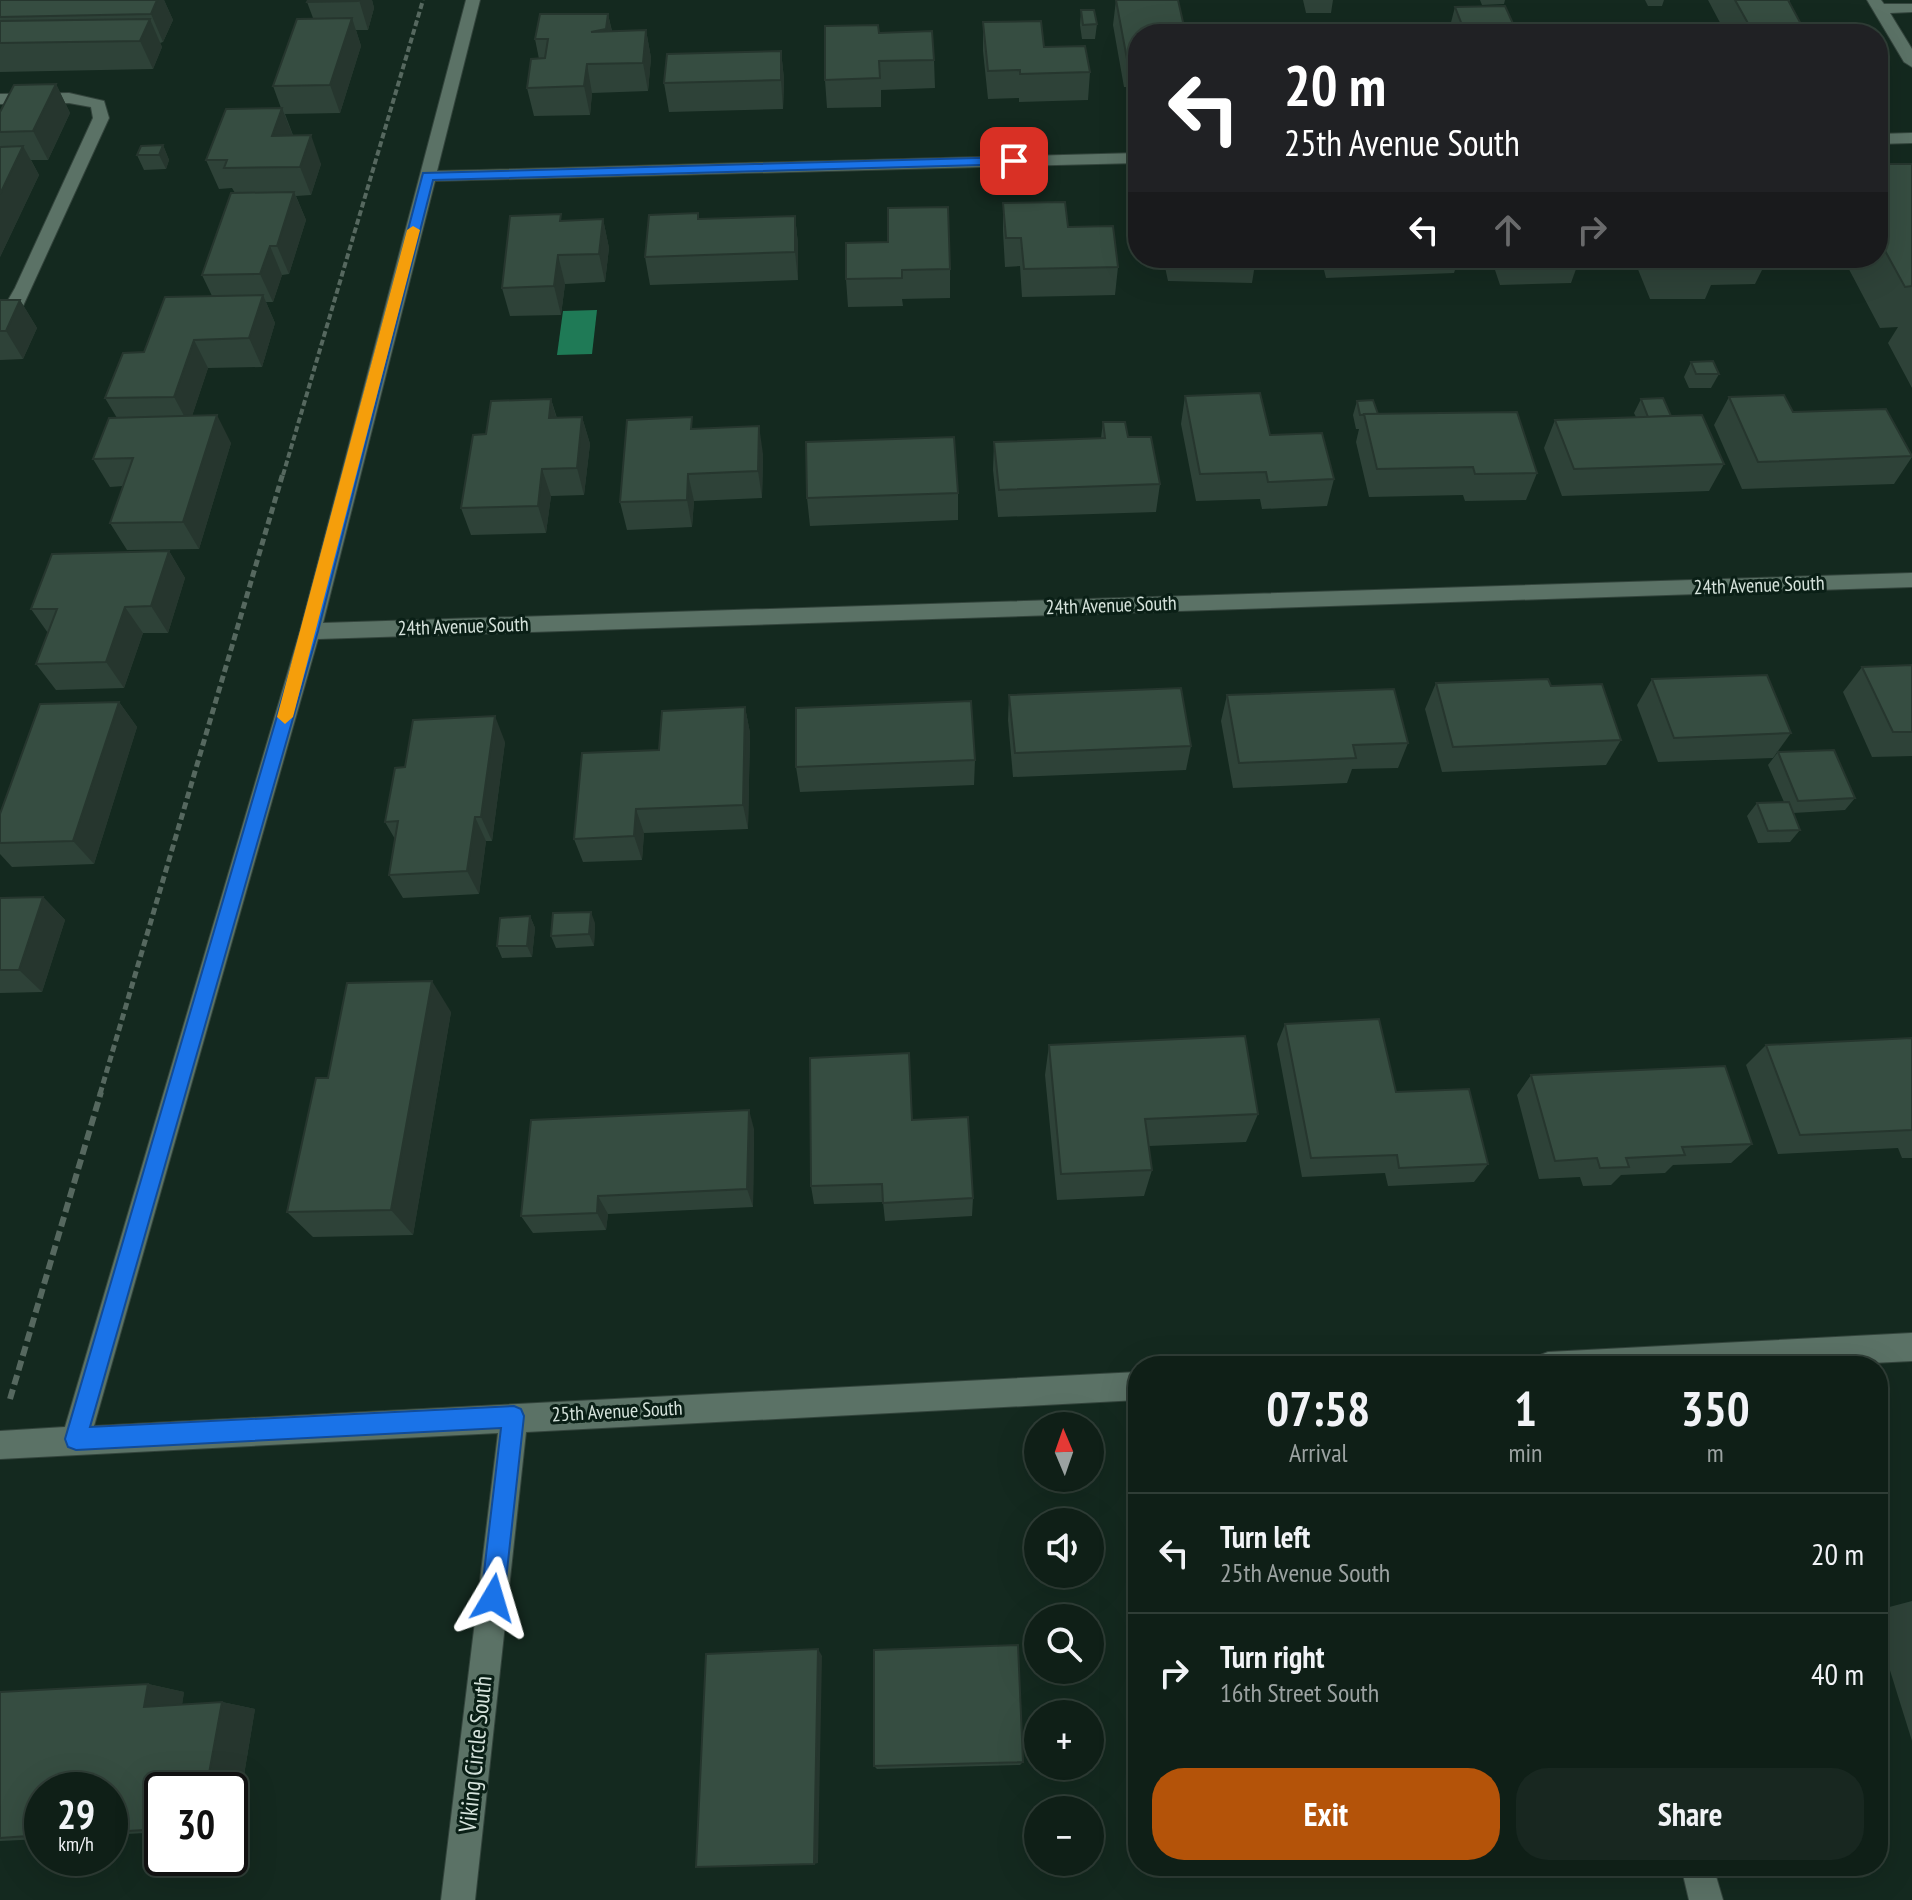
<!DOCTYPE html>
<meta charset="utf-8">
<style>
body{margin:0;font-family:"PT Sans Narrow",sans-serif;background:#182720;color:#f1f3f6;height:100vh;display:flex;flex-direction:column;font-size:30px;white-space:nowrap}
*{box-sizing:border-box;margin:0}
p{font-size:26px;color:#9ba2a1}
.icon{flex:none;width:44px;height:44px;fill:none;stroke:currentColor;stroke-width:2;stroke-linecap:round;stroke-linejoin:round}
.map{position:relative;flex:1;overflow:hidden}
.sheet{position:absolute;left:1128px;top:1356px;width:760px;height:520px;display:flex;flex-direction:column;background:#0f1f17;border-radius:32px;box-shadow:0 8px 32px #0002,0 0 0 2px #2f3d36}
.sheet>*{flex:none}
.banner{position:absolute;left:1128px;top:24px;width:760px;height:244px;border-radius:32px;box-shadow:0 8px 32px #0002,0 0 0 2px #2f3d36;background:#202124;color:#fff;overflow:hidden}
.needle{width:52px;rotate:358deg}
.tools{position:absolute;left:1024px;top:1412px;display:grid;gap:16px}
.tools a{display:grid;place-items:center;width:80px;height:80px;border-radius:50%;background:#0f1f17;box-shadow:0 8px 32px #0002,0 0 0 2px #2f3d36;font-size:40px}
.speed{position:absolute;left:24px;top:1772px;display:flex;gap:16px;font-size:40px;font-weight:700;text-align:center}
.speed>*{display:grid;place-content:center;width:104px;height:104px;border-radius:50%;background:#0f1f17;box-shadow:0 8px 32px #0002,0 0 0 2px #2f3d36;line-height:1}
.speed small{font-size:20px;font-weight:400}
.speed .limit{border:4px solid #111;border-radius:12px;background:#fff;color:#111}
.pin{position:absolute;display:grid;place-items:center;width:68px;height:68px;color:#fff;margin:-34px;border-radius:16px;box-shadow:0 4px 12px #0006}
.me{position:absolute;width:88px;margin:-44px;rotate:7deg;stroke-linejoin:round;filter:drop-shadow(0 0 6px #0008)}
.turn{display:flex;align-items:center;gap:28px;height:168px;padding:0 24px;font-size:36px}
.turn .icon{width:104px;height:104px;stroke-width:2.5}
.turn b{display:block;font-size:56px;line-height:68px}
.lanes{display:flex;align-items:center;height:76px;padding:0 24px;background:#0003;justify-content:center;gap:40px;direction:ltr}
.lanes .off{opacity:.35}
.eta{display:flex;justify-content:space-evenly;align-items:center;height:136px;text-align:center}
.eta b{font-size:48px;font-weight:800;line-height:56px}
.primary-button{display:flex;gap:16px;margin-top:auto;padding:16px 24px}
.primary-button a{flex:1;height:92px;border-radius:32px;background:#b45309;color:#fff;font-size:32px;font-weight:800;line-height:92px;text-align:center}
.primary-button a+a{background:#182720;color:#f1f3f6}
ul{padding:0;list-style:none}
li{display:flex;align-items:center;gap:24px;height:120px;padding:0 24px;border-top:2px solid #2f3d36}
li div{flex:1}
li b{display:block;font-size:30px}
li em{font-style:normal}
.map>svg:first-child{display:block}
</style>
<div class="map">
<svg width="1912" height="1900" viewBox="0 0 1912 1900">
<rect width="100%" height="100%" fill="#14291f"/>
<path fill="#1f7a56" d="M597,310L592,354L557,355L563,311Z"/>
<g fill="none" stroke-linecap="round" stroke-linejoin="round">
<g stroke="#33443c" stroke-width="2">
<g id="minor">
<path d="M466,0H480L437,171L1138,153V163L435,181L323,623L1912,573V587L318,639L94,1426L1138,1372V1400L526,1432L475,1900H441L498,1433L0,1459V1431L65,1427L300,631Z"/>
<path d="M1867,0H1881L1884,4H1912V12L1890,13L1912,49V67L1904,62Z"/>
<path d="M69,93L104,101L109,118L23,306L20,310L0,315V303L7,302L15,288L93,118L91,107L69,103L0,104V94Z"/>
<path d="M1912,133V143L1878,144V134Z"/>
<path d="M1912,1333V1361L1813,1366H1534L1538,1356L1548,1352Z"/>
<path d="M1681,1866H1713L1723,1900H1689Z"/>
</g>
</g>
<path stroke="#56685f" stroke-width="4" stroke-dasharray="6 3" stroke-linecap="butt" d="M283,475L423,0"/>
<path stroke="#56685f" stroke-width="5" stroke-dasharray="7 4" stroke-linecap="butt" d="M100,1094L283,473"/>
<path stroke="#56685f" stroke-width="6" stroke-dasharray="10 5" stroke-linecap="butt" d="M10,1399L101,1092"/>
<use href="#minor" fill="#5b7266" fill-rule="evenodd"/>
</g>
<g fill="#2e4238">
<path d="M0,0H164L173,20L163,42L160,43L162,47L153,69L0,72Z"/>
<path d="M372,0L374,8L368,30H356L361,46L340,113L285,114L293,135L321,164L311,195L296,196L306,220L289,274L282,275L273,302H266L275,323L262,367L208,368L192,416L231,443L199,549L127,550L110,523L123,486L110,487L93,459L117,418L105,398L144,352L212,296L202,275L235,193L232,188L219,189L206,160L281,108L273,86L313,18L307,2Z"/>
<path d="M1116,0H1178L1185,31L1138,34V87H1124L1113,25Z"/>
<path d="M1303,0H1333L1331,13H1306Z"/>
<path d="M1480,0H1505L1504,4L1482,5Z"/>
<path d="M1645,0H1664L1662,6H1648Z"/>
<path d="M1708,0H1790L1789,2L1802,26L1824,34H1726Z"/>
<path d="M1455,7L1515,28L1547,34H1424L1425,31L1449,30Z"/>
<path d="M1081,10L1097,24L1095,39H1082L1080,25Z"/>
<path d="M608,14L612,31L646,30L651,58L648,91L592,93L590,115L534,116L527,88L539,59L535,39Z"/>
<path d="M983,22L1044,47L1090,72L1088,100L1019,102V98L988,99L983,51Z"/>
<path d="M1570,24L1691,34H1567Z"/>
<path d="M879,33L934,60L935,88L881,90V107L827,108L825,80Z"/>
<path d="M781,51L784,79L783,109L669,112L664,83Z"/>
<path d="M56,84L70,113L48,160H31L39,175L0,257V112Z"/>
<path d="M163,145L169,160L166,169L144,170L137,155Z"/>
<path d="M1878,164H1912V388L1888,343L1898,327L1880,328L1843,258H1878Z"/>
<path d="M1003,203L1068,227L1118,267L1115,295L1022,297L1020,266L1005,267L1003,232Z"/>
<path d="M795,216L798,244V280L650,285L645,257Z"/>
<path d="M603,219L609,248L605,282L565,284L561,315L510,316L502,288Z"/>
<path d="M846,243L950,269V298L902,299L903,306L848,307L846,279Z"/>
<path d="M1150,258H1288L1287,263L1255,264L1252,283L1168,281L1165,267L1152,268Z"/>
<path d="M1321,258H1459L1454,273L1326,278Z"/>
<path d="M1491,258H1580L1571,283L1500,285Z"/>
<path d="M1636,258H1768L1755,284L1711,285L1705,299H1650L1635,262Z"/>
<path d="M0,300H20L37,328L23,359L0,360Z"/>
<path d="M1691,362L1719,374L1711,388H1689L1684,377Z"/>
<path d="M1185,396L1270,435L1334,479L1327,506L1262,509L1260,499L1196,501L1181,424Z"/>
<path d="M1729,397L1912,455V457L1894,484L1742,489L1714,425Z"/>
<path d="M551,399L557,418L582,417L590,444L584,495L551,496L546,533L471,535L461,508L486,434Z"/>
<path d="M1641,399L1671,416L1724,464L1709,491L1562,496L1544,448L1555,420L1636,417L1634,413Z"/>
<path d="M1357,401L1378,414L1537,473L1526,500L1465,501L1463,495L1369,497L1356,442L1359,429H1356L1353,415Z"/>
<path d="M1103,422L1128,437L1160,484L1156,512L998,517L993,470L994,442L1101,438Z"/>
<path d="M694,428L763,454L762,498L694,501L692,527L627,530L620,502Z"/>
<path d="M958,493V520L810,526L807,498Z"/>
<path d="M169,551L185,578L168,633H143L124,688L56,690L36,664L48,633L31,609Z"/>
<path d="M1912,665V756L1872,757L1843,692L1862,667Z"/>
<path d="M1652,679L1791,733L1773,758L1658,762L1637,705Z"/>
<path d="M1436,683L1551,686L1621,740L1606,765L1442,772L1425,709Z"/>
<path d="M1009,695L1191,746L1186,770L1013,777L1008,720Z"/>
<path d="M1227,695L1408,743L1398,768L1352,769L1347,783L1233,788L1221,721Z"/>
<path d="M119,702L137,727L94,864L12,867L0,854V843Z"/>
<path d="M745,707L750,733L748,829L644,833L642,860L583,862L574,839L659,750Z"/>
<path d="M505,742L492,841H486L479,894L403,898L389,875L395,839L385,822L405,767Z"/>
<path d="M1778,752L1855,798L1845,810L1793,813L1800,830L1790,842L1758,843L1747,816L1757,803L1784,802L1768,765Z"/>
<path d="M975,760L974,785L800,792L796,767Z"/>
<path d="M43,897L65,920L42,992L0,993V898Z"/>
<path d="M530,916L535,928L532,957L502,958L497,946Z"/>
<path d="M595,923L594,946L556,948L551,936Z"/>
<path d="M451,1012L413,1235L313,1237L287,1212L328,1078Z"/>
<path d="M1285,1024L1396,1092L1488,1164L1474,1182L1388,1186L1385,1173L1302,1177L1277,1044Z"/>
<path d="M1912,1038V1158H1902L1898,1148L1778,1154L1746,1065L1766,1045Z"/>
<path d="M1049,1045L1258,1114L1246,1142L1149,1146L1152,1170L1144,1196L1057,1200L1045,1075Z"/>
<path d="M1531,1075L1752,1144L1731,1163L1673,1165L1665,1173L1621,1175L1611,1185L1583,1186L1580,1177L1539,1179L1517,1095Z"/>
<path d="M913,1120L973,1198L972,1216L885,1221L883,1202L814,1204L811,1186Z"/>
<path d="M754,1129L753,1207L608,1214L606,1230L533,1233L521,1216Z"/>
<path d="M1912,1601V1741L1878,1632V1610Z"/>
<path d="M148,1684L184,1692L182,1704L222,1702L255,1709L235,1829H230V1790H162V1832L110,1835V1790H42V1839L0,1841V1692Z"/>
<path d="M1023,1762L1020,1765L877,1769L874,1766Z"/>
</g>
<g fill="#26362e">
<path d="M157,0H164L173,20L163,42L151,14Z"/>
<path d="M359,0H372L374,8L368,30Z"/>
<path d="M608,14L614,42L591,32Z"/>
<path d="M352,18L361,46L340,113L330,85Z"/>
<path d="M150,19L162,47L153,69L140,41Z"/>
<path d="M646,30L651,58L648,91L643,63Z"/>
<path d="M781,51L784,79L783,109L781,80Z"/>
<path d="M587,64L592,93L590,115L584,86Z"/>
<path d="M56,84L70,113L48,160L33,131Z"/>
<path d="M282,108L293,136H272Z"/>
<path d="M311,135L321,164L311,195L300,167Z"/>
<path d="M163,145L169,160L166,169L159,155Z"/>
<path d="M23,146L39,175L0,257V194Z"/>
<path d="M294,192L306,220L289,274L277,246Z"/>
<path d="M795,216L798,244V280L795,252Z"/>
<path d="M603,219L609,248L605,282L599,254Z"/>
<path d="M270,246L282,275L273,302L260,274Z"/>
<path d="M558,255L565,284L561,315L554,286Z"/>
<path d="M263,295L275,323L262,367L249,338Z"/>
<path d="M20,300L37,328L23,359L6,331Z"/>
<path d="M194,340L208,368L189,425L174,397Z"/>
<path d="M551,399L559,427L549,418Z"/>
<path d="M217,415L231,443L199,549L183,522Z"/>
<path d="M582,417L590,444L584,495L577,468Z"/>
<path d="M759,426L763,454L762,498L758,471Z"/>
<path d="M542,469L551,496L546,533L538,506Z"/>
<path d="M688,474L694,501L692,527L687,500Z"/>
<path d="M169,551L185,578L168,633L151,606Z"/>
<path d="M125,607L143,633L124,688L106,662Z"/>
<path d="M119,702L137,727L94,864L73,841Z"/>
<path d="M745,707L750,733L748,829L743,805Z"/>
<path d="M495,716L505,742L492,841L481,817Z"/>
<path d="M636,809L644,833L642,860L634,836Z"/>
<path d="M475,817L486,841L479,894L467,871Z"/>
<path d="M43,897L65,920L42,992L19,970Z"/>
<path d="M591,912L595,923L594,946L589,934Z"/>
<path d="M530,916L535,928L532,957L527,946Z"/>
<path d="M432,981L451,1012L413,1235L391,1210Z"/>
<path d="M749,1110L754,1129L753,1207L747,1189Z"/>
<path d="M598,1196L608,1214L606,1230L597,1213Z"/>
<path d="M818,1649L822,1656L818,1863L814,1864Z"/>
<path d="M148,1684L184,1692L181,1713L144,1707Z"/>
<path d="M222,1702L255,1709L235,1829L230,1828V1790H206Z"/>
</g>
<g fill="#364d41" stroke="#26362e" stroke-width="2">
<path d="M0,0H157L151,14L0,17Z"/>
<path d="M308,0H359L358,1L307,2Z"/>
<path d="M1116,0H1178L1185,31L1224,30L1225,34H1138V58L1127,59Z"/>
<path d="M1735,0H1788L1802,26L1819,25L1824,34H1754Z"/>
<path d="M1505,6L1515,28L1544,27L1547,34H1426L1425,31L1464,30L1455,7Z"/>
<path d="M1081,10H1094L1097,24L1083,25Z"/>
<path d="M540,14H608L606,29L591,32L646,30L643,63L587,64L584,86L527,88L531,59L545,58L548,39H535Z"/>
<path d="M352,18L330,85L273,86L297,19Z"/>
<path d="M150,19L140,41L0,43V21Z"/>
<path d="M1041,21L1044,47L1085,46L1090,72L1020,74V70L988,71L983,22Z"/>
<path d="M1570,24H1686L1691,34H1575Z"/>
<path d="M878,25L879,33L932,31L934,60L879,61L880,78L825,80V26Z"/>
<path d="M1394,29L1396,34H1269V33Z"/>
<path d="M781,51V80L664,83L667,54Z"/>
<path d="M56,84L33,131L0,132V112L14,85Z"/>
<path d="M282,108L272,136L311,135L300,167L224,168L227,160H206L226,109Z"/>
<path d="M163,145L159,155H137L141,146Z"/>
<path d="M23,146L0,194V147Z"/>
<path d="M1878,164H1912V286L1905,287L1878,238Z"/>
<path d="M294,192L277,246H270L260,274L202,275L231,193Z"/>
<path d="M1065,202L1068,227L1113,226L1118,267L1024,269L1021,238H1006L1003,203Z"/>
<path d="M948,207L950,269L902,270V278L846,279V243L888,242V208Z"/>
<path d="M698,213V219L795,216V252L645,257L649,215Z"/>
<path d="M561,214L560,221L603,219L599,254L558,255L554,286L502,288L510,216Z"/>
<path d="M263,295L249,338L194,340L174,397L105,398L123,353L144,352L165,297Z"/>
<path d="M0,300H20L6,331H0Z"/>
<path d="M1713,361L1719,374H1696L1691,362Z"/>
<path d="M1260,393L1270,435L1322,433L1334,479L1268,482L1266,472L1200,474L1185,396Z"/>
<path d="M1784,395L1793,412L1886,409L1912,456L1758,462L1729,397Z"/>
<path d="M1663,398L1671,416L1648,417L1641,399Z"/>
<path d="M551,399L549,418L582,417L577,468L542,469L538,506L461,508L473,435L486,434L491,401Z"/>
<path d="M1373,400L1378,414L1360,415L1357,401Z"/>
<path d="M1517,412L1537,473L1475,474L1473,467L1377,469L1364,414Z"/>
<path d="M217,415L183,522L110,523L133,458L93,459L109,418Z"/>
<path d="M1702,415L1724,464L1574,469L1555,420Z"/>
<path d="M692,417L691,429L759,426L758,471L688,474L687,500L620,502L627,420Z"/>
<path d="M1103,422H1125L1128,437H1151L1160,484L999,490L994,442L1105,438Z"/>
<path d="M954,437L958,493L807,498L806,442Z"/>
<path d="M169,551L151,606L125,607L106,662L36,664L57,609H31L52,554Z"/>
<path d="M1912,665V732H1893L1862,667Z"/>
<path d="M1767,675L1791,733L1674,738L1652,679Z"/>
<path d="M1548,679L1551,686L1602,684L1621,740L1453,747L1436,683Z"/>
<path d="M1181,688L1191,746L1015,753L1009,695Z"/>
<path d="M1394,689L1408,743L1353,745L1356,758L1239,763L1227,695Z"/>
<path d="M971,701L975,760L796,767V708Z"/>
<path d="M119,702L73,841L0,843V814L40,704Z"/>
<path d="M745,707L743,805L636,809L634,836L574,839L582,753L659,750L662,711Z"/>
<path d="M495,716L481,817H475L467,871L389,875L398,821L385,822L395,768L405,767L413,720Z"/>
<path d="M1834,750L1855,798L1798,801L1778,752Z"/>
<path d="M1789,802L1800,830L1768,831L1757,803Z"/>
<path d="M43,897L19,970H0V898Z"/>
<path d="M591,912L589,934L551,936L553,913Z"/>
<path d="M530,916L527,946H497L500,918Z"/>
<path d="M432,981L391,1210L287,1212L316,1078H328L347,983Z"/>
<path d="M1379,1019L1396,1092L1469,1089L1488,1164L1399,1168L1397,1155L1311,1158L1285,1024Z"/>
<path d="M1245,1036L1258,1114L1145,1119L1152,1170L1061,1174L1049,1045Z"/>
<path d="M1912,1038V1130L1800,1135L1766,1045Z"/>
<path d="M909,1053L912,1120L968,1117L973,1198L883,1203L882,1184L811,1186L810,1058Z"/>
<path d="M1725,1066L1752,1144L1682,1147L1685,1155L1626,1158L1629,1167L1600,1168L1597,1158L1555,1161L1531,1075Z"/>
<path d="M749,1110L747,1189L598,1196L597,1213L521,1216L531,1120Z"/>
<path d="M1018,1645L1023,1762L874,1766V1650Z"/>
<path d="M818,1649L814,1864L696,1867L706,1654Z"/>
<path d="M148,1684L144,1707L222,1702L206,1790H162V1829L110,1832V1790H42V1835L0,1838V1692Z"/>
</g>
<path fill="#1a73e8" stroke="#114b97" stroke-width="2" d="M1014,157L1019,158V164L433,180L318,631L90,1427L514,1406L521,1409L524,1416L504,1598L501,1606L493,1609L485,1606L481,1598L501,1428L76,1450L68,1447L65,1439L302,631L423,173Z"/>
<path fill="#f59e0b" d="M413,226L420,230L293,717L285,724L277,717L407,230Z"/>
<g text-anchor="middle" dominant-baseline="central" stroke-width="6" stroke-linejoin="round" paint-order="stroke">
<g font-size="20" fill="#d6e3dc" stroke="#0a1f16">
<text transform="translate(1759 585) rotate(-2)">24th Avenue South</text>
<text transform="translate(1111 605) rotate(-2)">24th Avenue South</text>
<text transform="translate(463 626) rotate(-2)">24th Avenue South</text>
<text transform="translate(617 1411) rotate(-3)">25th Avenue South</text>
</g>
<g font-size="24" fill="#d6e3dc" stroke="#0a1f16">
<text transform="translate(475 1754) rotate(-84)">Viking Circle South</text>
</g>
</g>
</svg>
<div class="tools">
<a><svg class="needle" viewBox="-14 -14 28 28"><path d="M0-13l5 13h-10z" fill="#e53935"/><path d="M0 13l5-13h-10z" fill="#9ba2a1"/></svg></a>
<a><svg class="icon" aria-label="sound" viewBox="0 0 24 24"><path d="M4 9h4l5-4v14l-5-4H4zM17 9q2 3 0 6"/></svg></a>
<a><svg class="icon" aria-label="search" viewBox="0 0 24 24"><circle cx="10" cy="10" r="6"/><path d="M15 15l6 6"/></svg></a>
<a>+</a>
<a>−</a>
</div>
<div class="speed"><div>29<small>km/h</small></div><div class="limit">30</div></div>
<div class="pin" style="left:1014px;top:161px;background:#d93025"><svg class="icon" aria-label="arrive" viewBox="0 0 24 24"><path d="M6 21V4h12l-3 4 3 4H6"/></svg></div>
<svg class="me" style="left:493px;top:1598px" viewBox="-20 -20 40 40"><path d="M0-17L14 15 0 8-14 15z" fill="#1a73e8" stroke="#fff" stroke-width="4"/></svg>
<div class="banner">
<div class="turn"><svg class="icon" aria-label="left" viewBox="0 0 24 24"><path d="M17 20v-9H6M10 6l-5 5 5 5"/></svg><div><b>20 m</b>25th Avenue South</div></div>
<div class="lanes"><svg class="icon" aria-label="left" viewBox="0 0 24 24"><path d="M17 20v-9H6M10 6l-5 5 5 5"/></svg><svg class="icon off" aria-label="ahead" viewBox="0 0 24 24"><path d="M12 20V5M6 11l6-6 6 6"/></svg><svg class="icon off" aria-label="right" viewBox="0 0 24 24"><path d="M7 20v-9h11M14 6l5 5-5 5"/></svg></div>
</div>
<section class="sheet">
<div class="eta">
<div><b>07:58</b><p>Arrival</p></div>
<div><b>1</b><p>min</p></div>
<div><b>350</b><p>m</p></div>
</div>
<ul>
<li><svg class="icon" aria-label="left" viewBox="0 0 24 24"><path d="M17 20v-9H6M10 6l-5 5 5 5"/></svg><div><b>Turn left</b><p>25th Avenue South</p></div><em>20 m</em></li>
<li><svg class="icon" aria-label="right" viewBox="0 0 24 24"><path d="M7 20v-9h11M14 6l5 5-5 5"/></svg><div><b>Turn right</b><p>16th Street South</p></div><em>40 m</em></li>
</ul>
<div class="primary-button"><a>Exit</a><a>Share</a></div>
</section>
</div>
